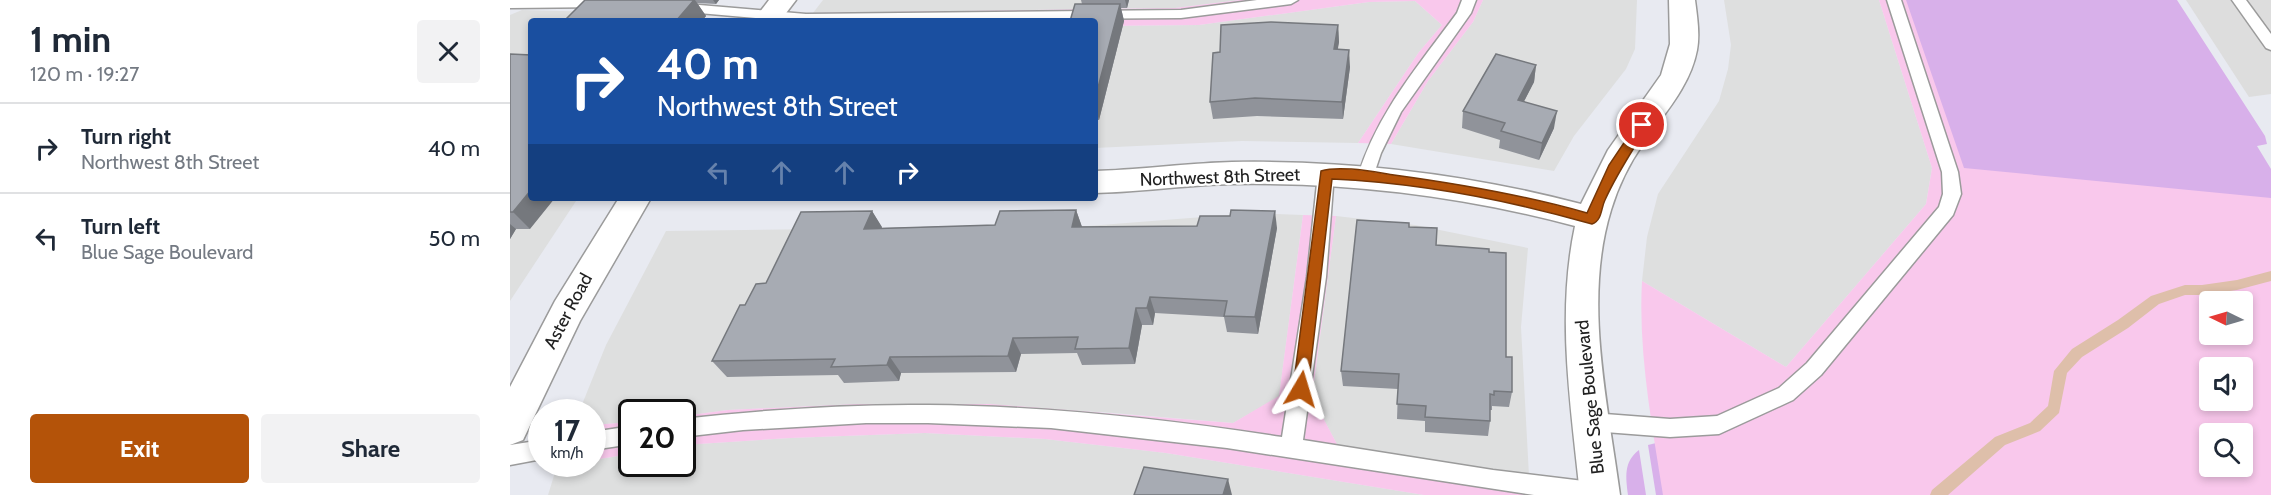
<!DOCTYPE html>
<meta charset="utf-8">
<style>
body{margin:0;font-family:Cabin,sans-serif;background:#f2f2f3;color:#1f2937;height:100vh;display:flex;flex-direction:column;font-size:22px;white-space:nowrap}
*{box-sizing:border-box;margin:0}
p{font-size:20px;color:#747a83}
.icon{flex:none;width:33px;height:33px;fill:none;stroke:currentColor;stroke-width:2;stroke-linecap:round;stroke-linejoin:round}
.map{position:relative;flex:1;overflow:hidden}
.sheet{display:flex;flex-direction:column;background:#fff;width:510px}
.sheet>*{flex:none}
.banner{position:absolute;left:18px;top:18px;width:570px;height:183px;border-radius:6px;box-shadow:0 3px 9px #0003;background:#1a4fa0;color:#fff;overflow:hidden}
.needle{width:39px;rotate:275deg}
.controls{position:absolute;left:1689px;top:291px;display:grid;gap:12px}
.controls a{display:grid;place-items:center;width:54px;height:54px;border-radius:6px;background:#fff;box-shadow:0 3px 9px #0003;font-size:30px}
.speed{position:absolute;left:18px;top:399px;display:flex;gap:12px;font-size:30px;font-weight:700;text-align:center}
.speed>*{display:grid;place-content:center;width:78px;height:78px;border-radius:50%;background:#fff;box-shadow:0 3px 9px #0003;line-height:1}
.speed small{font-size:15px;font-weight:400}
.speed .limit{border:3px solid #111;border-radius:9px;background:#fff;color:#111}
.pin{position:absolute;display:grid;place-items:center;width:51px;height:51px;color:#fff;margin:-26px;border:3px solid #fff;border-radius:50%;box-shadow:0 2px 6px #0007}
.me{position:absolute;width:66px;margin:-33px;rotate:7deg;stroke-linejoin:round;filter:drop-shadow(0 0 4px #0008)}
.turn{display:flex;align-items:center;gap:21px;height:126px;padding:0 30px;font-size:27px}
.turn .icon{width:78px;height:78px;stroke-width:2.5}
.turn b{display:block;font-size:42px;line-height:51px}
.lanes{display:flex;align-items:center;height:57px;padding:0 30px;background:#0003;justify-content:center;gap:30px;direction:ltr}
.lanes .off{opacity:.35}
.round{display:grid;place-items:center;flex:none;width:63px;height:63px;border-radius:6px;background:#f2f2f3}
.head{display:flex;align-items:center;justify-content:space-between;height:102px;padding:0 30px}
h1{font-size:36px;font-weight:800;line-height:45px}
.action{display:flex;gap:12px;margin-top:auto;padding:12px 30px}
.action a{flex:1;height:69px;border-radius:6px;background:#b45309;color:#fff;font-size:24px;font-weight:800;line-height:69px;text-align:center}
.action a+a{background:#f2f2f3;color:#1f2937}
ul{padding:0;list-style:none}
li{display:flex;align-items:center;gap:18px;height:90px;padding:0 30px;border-top:2px solid #e0e1e3}
li div{flex:1}
li b{display:block;font-size:22px}
li em{font-style:normal}
main{display:flex;flex:1;min-height:0}
.map>svg:first-child{display:block}
</style>
<main>
<section class="sheet">
<div class="head"><div><h1>1 min</h1><p>120 m · 19:27</p></div><a class="round"><svg class="icon" aria-label="close" viewBox="0 0 24 24"><path d="M6 6l12 12M18 6L6 18"/></svg></a></div>
<ul>
<li><svg class="icon" aria-label="right" viewBox="0 0 24 24"><path d="M7 20v-9h11M14 6l5 5-5 5"/></svg><div><b>Turn right</b><p>Northwest 8th Street</p></div><em>40 m</em></li>
<li><svg class="icon" aria-label="left" viewBox="0 0 24 24"><path d="M17 20v-9H6M10 6l-5 5 5 5"/></svg><div><b>Turn left</b><p>Blue Sage Boulevard</p></div><em>50 m</em></li>
</ul>
<div class="action"><a>Exit</a><a>Share</a></div>
</section>
<div class="map">
<svg width="1761" height="495" viewBox="0 0 1761 495">
<rect width="100%" height="100%" fill="#e8eaf1"/>
<g fill="#dedfdf">
<path d="M313,0H730L665,8L303,13Z"/>
<path d="M973,0H1127L1125,49L1116,69L1064,136L1044,171L881,144L918,81L963,22Z"/>
<path d="M1214,0H1369L1422,168L1416,204L1276,367L1132,281L1137,237L1148,194L1209,101L1218,69L1221,45Z"/>
<path d="M905,1L932,25L909,52L848,143L732,141L585,148V26L689,25L859,2Z"/>
<path d="M12,10L91,12L210,21H21V198H68L0,301V15Z"/>
<path d="M744,213L793,215L769,397L723,423L591,412L348,404L218,410L173,416L172,412H122L121,422L83,425L82,412H69L96,345L156,231L578,226Z"/>
<path d="M826,216L905,225L1018,248L1011,327L1019,476L828,446L802,398Z"/>
<path d="M415,433L535,439L656,453L914,495H38L47,466L82,464L83,460L121,454L122,464H172L173,445L280,438Z"/>
</g>
<g fill="#d8b0ea">
<path d="M1394,0H1667L1755,136L1757,144L1747,146L1761,169V204L1252,495H1146L1138,445L1146,443L1187,446L1444,221Z"/>
<path d="M1129,450L1136,495H1118C1116,478 1113,462 1129,450Z"/>
</g>
<g fill="#f9c8ec" fill-rule="evenodd">
<path d="M730,0H973L963,22L918,81L881,144L848,143L909,52L932,25L905,1L859,2L689,25L585,26V21H297L303,13L665,8Z"/>
<path d="M1369,0H1396L1454,168L1761,198V495H1153C1142,425 1128,352 1132,281L1276,367L1416,204L1422,168ZM1700,302H1732V334H1700ZM1700,368H1732V400H1700ZM1700,434H1732V466H1700Z"/>
<path d="M793,215L826,216L802,397L828,446L1019,476L1020,495H914L656,453L535,439L415,433L280,438L173,445V416L218,410L348,404H479L723,423L769,396Z"/>
<path d="M121,422V454L83,460V425Z"/>
</g>
<path fill="#ddd" d="M1676,0H1761V94L1739,97Z"/>
<g fill="none" stroke-linecap="round" stroke-linejoin="round">
<path fill="#debfaa" fill-rule="evenodd" d="M1761,271V281L1727,290L1692,295H1675L1649,304L1618,328L1572,357L1557,373L1549,413L1530,431L1495,445L1438,495H1420L1422,490L1485,437L1520,423L1538,406L1544,371L1562,349L1608,320L1641,296L1675,285H1692L1727,280Z"/>
<g stroke="#9b9b9b" stroke-width="3">
<g id="lane">
<path d="M0,0H102L104,3L97,7L0,8Z"/>
<path d="M747,0H788L781,4L671,18L279,21L166,11L159,7L166,3L296,14L671,10Z"/>
<path d="M952,0H966L961,13L891,112L871,153L862,180H850L848,176C867,113 909,65 947,13Z"/>
<path d="M1377,0H1391L1448,172L1451,194L1443,215L1311,375L1283,400L1209,434L1160,437L1082,431L1075,428L1072,422L1075,416L1082,413L1160,419L1207,416L1269,388L1297,363L1429,207L1433,194L1432,172Z"/>
<path d="M1722,0H1736L1761,34V50L1756,48Z"/>
<path d="M816,168L822,170L824,174L816,277L793,440L983,470L1090,483L1098,486L1100,495H1024L717,448L541,428L418,423H356L233,430L172,437V419C254,410 336,404 418,405C537,406 655,419 772,437L797,277L808,174L810,170Z"/>
<path d="M122,426V444L82,450V432Z"/>
<path d="M32,440V459L0,465V445Z"/>
</g>
</g>
<g stroke="#9b9b9b" stroke-width="3">
<g id="street">
<path d="M259,0H286L270,21H243Z"/>
<path d="M1159,0H1185C1187,16 1190,34 1187,50C1180,87 1153,115 1133,144C1119,164 1108,187 1101,210C1073,301 1098,403 1110,495H1070C1061,405 1046,316 1065,226C953,196 837,182 722,184C676,185 631,192 585,193V171C631,170 676,163 722,162C840,160 957,174 1071,204L1098,150L1151,75L1160,44Z"/>
<path d="M109,198H141L70,321L13,440L0,445V387L45,301Z"/>
</g>
</g>
<use href="#lane" fill="#fff" fill-rule="evenodd"/>
<use href="#street" fill="#fff" fill-rule="evenodd"/>
</g>
<g fill="#90939a">
<path d="M75,0H209L206,4L187,3L196,16L192,21H54Z"/>
<path d="M571,0H619L617,8H611L614,21L589,120H585V21L572,4Z"/>
<path d="M828,25L829,42L827,50L840,67L833,119L747,116L703,119L700,102L710,52Z"/>
<path d="M0,54L20,229H6L0,239Z"/>
<path d="M1026,65L1024,82L1014,101L1044,128L1029,160L989,148L990,140L952,128L953,111Z"/>
<path d="M566,210L572,227L767,228L748,334L717,332L714,317L645,313L643,325H632L625,364L572,365L567,353L511,354L506,372L391,373L389,381L334,383L328,375L217,377L202,361L235,305L256,283L362,211L372,228L485,225Z"/>
<path d="M899,227L926,245L979,252L1002,392L999,407L982,406V410H980V421L978,436L915,432V421L887,419L888,389L833,386L831,371Z"/>
</g>
<g fill="#75787d">
<path d="M184,0H185L196,16L192,21H166Z"/>
<path d="M203,0H209L206,4Z"/>
<path d="M615,0H619L617,8Z"/>
<path d="M610,4L614,21L589,120L585,105V99Z"/>
<path d="M828,25L829,42L825,67L824,49Z"/>
<path d="M839,50L840,67L833,119L832,102Z"/>
<path d="M1026,65L1024,82L1006,117L1008,100Z"/>
<path d="M1047,111L1044,128L1029,160L1032,143Z"/>
<path d="M21,190V198H45L20,229L3,212Z"/>
<path d="M566,210L572,227H562Z"/>
<path d="M362,211L372,227L365,245L354,229Z"/>
<path d="M765,211L767,228L748,334L745,317Z"/>
<path d="M0,224L6,229L0,239Z"/>
<path d="M640,297L645,313L643,325L637,308Z"/>
<path d="M626,308L632,325L625,364L619,348Z"/>
<path d="M503,338L511,354L506,372L498,356Z"/>
<path d="M380,357L391,373L389,381L377,365Z"/>
<path d="M718,479L722,495H713Z"/>
</g>
<g fill="#a7abb3" stroke="#75787d" stroke-width="1.5">
<path d="M75,0H184L166,21H54Z"/>
<path d="M565,4H610L585,99V21H560Z"/>
<path d="M761,22L828,25L824,49L839,50L832,102L745,98L700,102L703,53L710,52L711,25Z"/>
<path d="M0,54L21,55V190L3,212H0Z"/>
<path d="M986,54L1026,65L1008,100L1047,111L1032,143L991,131L995,123L953,111Z"/>
<path d="M566,210L562,227L687,226L690,216H720L721,210L765,211L745,317L714,316L717,301L640,297L637,308H626L619,348L565,349L568,337L503,338L498,356L380,357L377,365L321,367L325,359L202,361L230,305H235L246,284L256,283L291,212L362,211L354,229L485,225L490,211Z"/>
<path d="M847,220L899,223V227L927,228L926,245L979,249V252L996,253V357H1002V392L984,391V395L980,394V421L915,417L916,406L887,404L889,374L831,371Z"/>
<path d="M634,467L718,479L713,495H624Z"/>
</g>
<path fill="#b45309" stroke="#753606" stroke-width="1.5" d="M1132,121L1138,125C1123,150 1107,173 1095,200C1091,208 1092,221 1082,224C998,200 910,183 822,179L798,389L796,394L791,396L785,394L783,389L811,171C830,165 864,172 884,175C950,184 1014,195 1077,213L1099,165L1128,122Z"/>
<g text-anchor="middle" dominant-baseline="central" stroke-width="4.5" stroke-linejoin="round" paint-order="stroke">
<g font-size="18" fill="#212121" stroke="#fff">
<text transform="translate(710 177) rotate(-2)">Northwest 8th Street</text>
<text transform="translate(58 311) rotate(-62)">Aster Road</text>
<text transform="translate(1080 397) rotate(-96)">Blue Sage Boulevard</text>
</g>
</g>
</svg>
<div class="controls">
<a><svg class="needle" viewBox="-14 -14 28 28"><path d="M0-13l5 13h-10z" fill="#e53935"/><path d="M0 13l5-13h-10z" fill="#747a83"/></svg></a>
<a><svg class="icon" aria-label="sound" viewBox="0 0 24 24"><path d="M4 9h4l5-4v14l-5-4H4zM17 9q2 3 0 6"/></svg></a>
<a><svg class="icon" aria-label="search" viewBox="0 0 24 24"><circle cx="10" cy="10" r="6"/><path d="M15 15l6 6"/></svg></a>
</div>
<div class="speed"><div>17<small>km/h</small></div><div class="limit">20</div></div>
<div class="pin" style="left:1132px;top:125px;background:#d93025"><svg class="icon" aria-label="arrive" viewBox="0 0 24 24"><path d="M6 21V4h12l-3 4 3 4H6"/></svg></div>
<svg class="me" style="left:791px;top:389px" viewBox="-20 -20 40 40"><path d="M0-17L14 15 0 8-14 15z" fill="#b45309" stroke="#fff" stroke-width="4"/></svg>
<div class="banner">
<div class="turn"><svg class="icon" aria-label="right" viewBox="0 0 24 24"><path d="M7 20v-9h11M14 6l5 5-5 5"/></svg><div><b>40 m</b>Northwest 8th Street</div></div>
<div class="lanes"><svg class="icon off" aria-label="left" viewBox="0 0 24 24"><path d="M17 20v-9H6M10 6l-5 5 5 5"/></svg><svg class="icon off" aria-label="ahead" viewBox="0 0 24 24"><path d="M12 20V5M6 11l6-6 6 6"/></svg><svg class="icon off" aria-label="ahead" viewBox="0 0 24 24"><path d="M12 20V5M6 11l6-6 6 6"/></svg><svg class="icon" aria-label="right" viewBox="0 0 24 24"><path d="M7 20v-9h11M14 6l5 5-5 5"/></svg></div>
</div>
</div>
</main>
